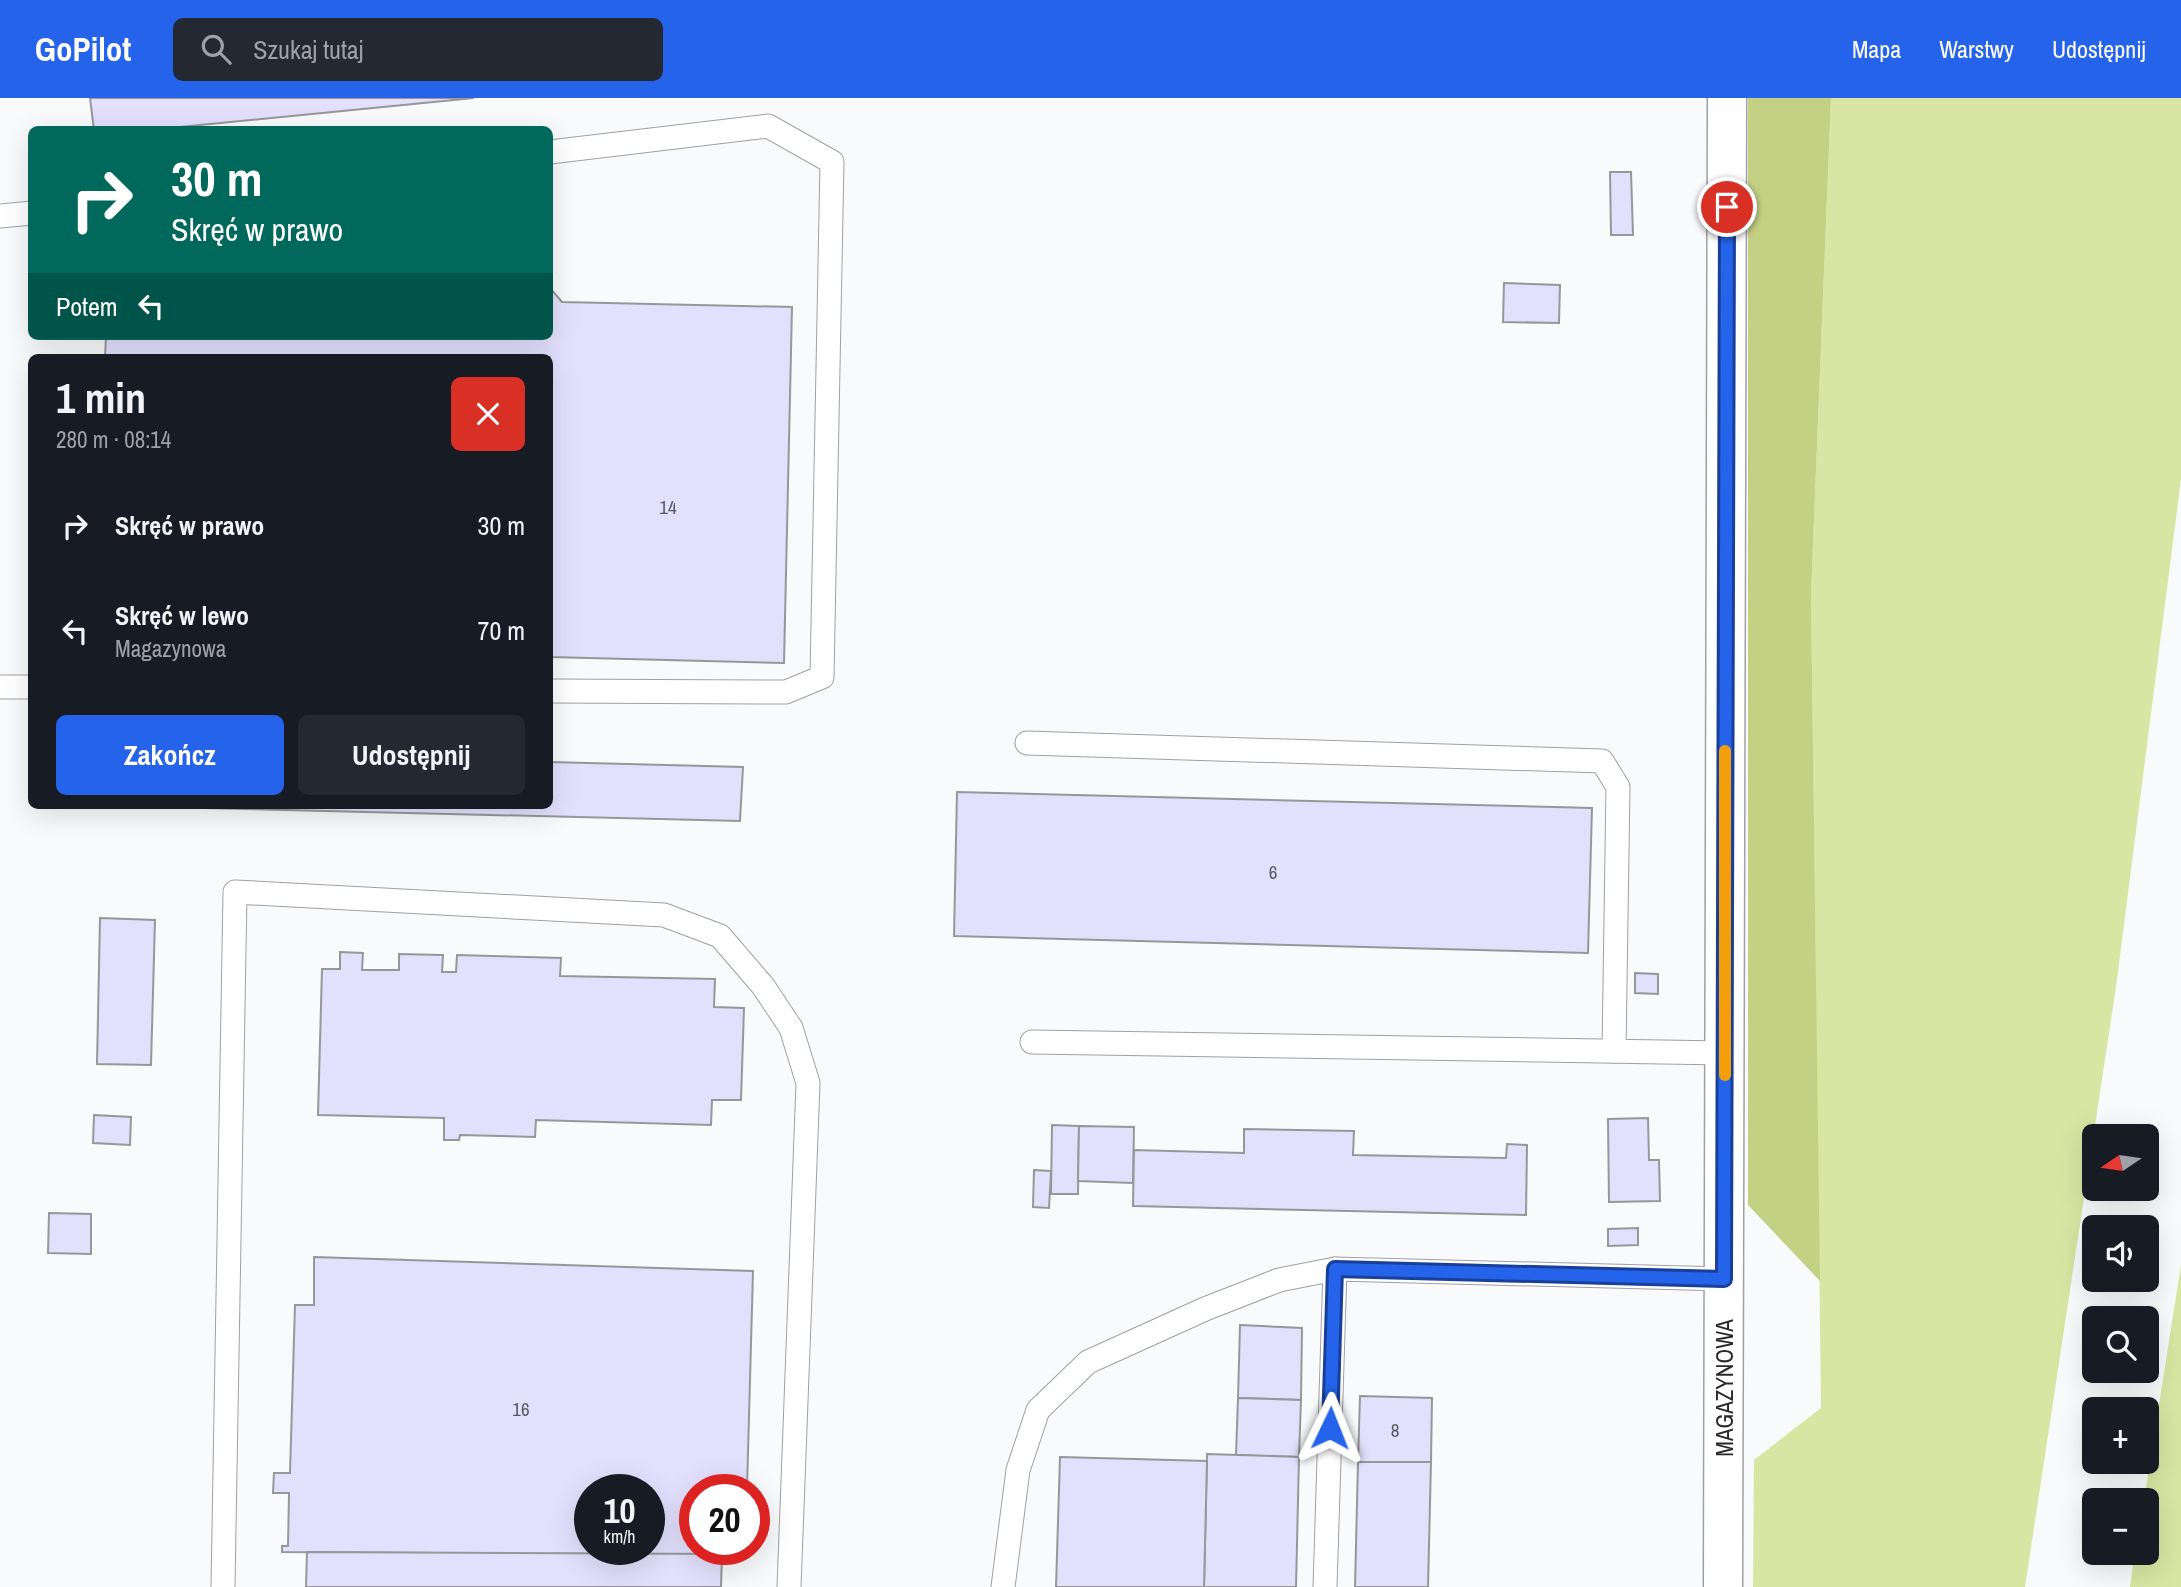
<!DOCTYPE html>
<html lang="pl">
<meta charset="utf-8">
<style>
body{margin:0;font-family:"Archivo Narrow",sans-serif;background:#242831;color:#f1f3f6;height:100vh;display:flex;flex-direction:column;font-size:26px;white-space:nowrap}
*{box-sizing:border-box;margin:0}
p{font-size:23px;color:#9ea1a6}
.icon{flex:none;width:38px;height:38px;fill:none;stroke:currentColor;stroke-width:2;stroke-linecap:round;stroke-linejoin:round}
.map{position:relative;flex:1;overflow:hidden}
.panel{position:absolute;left:28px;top:256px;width:525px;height:455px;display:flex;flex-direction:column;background:#171b24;border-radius:10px;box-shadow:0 7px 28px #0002}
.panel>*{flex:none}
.top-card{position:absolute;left:28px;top:28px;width:525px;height:214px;border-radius:10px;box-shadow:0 7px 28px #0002;background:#00695c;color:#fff;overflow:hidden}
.needle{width:46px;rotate:257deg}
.buttons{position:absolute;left:2082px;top:1026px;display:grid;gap:14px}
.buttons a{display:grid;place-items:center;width:77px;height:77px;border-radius:10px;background:#171b24;box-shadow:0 7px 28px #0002;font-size:35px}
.speed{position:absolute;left:574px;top:1376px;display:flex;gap:14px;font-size:35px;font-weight:700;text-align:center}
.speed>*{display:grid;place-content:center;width:91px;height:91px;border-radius:50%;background:#171b24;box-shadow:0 7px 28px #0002;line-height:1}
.speed small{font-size:18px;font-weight:400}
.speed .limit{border:10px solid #d22;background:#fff;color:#111}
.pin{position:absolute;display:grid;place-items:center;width:60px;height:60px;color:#fff;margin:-30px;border:4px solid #fff;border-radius:50%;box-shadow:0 2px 7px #0007}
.me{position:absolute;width:77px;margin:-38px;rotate:2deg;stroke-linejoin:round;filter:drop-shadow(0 0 5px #0008)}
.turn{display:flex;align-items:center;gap:24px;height:147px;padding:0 28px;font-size:32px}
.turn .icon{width:91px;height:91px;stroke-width:2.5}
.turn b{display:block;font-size:49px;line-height:60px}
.then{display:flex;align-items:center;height:66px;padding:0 28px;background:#0003;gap:14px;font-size:26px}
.round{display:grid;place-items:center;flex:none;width:74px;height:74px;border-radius:10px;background:#242831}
.overview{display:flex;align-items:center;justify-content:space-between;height:119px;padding:0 28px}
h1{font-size:42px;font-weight:700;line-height:52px}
.cta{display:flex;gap:14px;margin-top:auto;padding:14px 28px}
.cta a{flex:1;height:80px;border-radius:10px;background:#2563eb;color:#fff;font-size:28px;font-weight:700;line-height:80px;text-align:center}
.cta a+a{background:#242831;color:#f1f3f6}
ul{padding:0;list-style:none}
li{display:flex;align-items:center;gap:21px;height:105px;padding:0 28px}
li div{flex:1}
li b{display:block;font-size:26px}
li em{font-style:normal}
header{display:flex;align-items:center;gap:42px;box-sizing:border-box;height:98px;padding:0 35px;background:#2563eb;color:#fff}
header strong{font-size:33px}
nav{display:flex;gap:38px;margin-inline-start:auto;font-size:24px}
.search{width:490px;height:63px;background:#242831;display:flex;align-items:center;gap:18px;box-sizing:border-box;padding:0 24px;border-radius:10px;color:#9ea1a6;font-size:26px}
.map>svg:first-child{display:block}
</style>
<header>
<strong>GoPilot</strong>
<div class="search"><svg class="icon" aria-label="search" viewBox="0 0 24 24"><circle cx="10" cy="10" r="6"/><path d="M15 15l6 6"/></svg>Szukaj tutaj</div>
<nav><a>Mapa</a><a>Warstwy</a><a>Udostępnij</a></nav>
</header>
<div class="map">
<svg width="2181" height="1489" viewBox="0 0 2181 1489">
<rect width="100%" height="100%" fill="#f9fafc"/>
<g fill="#d9e5a3">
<path d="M1831,0H2181V381L2116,889L2025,1489H1753L1754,1362L1821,1310L1811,497Z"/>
<path d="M2181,1167V1489H2130L2135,1454H2147V1402H2144Z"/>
</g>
<path fill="#c4d185" d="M1748,0H1831L1811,497L1820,1183L1748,1107Z"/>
<g fill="#e3e0fd" stroke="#979799" stroke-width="2" fill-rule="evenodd">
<path d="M90,0H474L149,32H94Z"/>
<path d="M1610,74H1631L1633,137H1611Z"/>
<path d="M1504,185L1560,187L1559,225L1503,224Z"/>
<path d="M550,190L562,204L792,209L784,565L550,559V259H105L106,238H550Z"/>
<path d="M550,664L743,669L740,723L204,710V707H550Z"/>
<path d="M957,694L1592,710L1588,855L954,838Z"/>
<path d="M100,820L155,822L151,967L97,966Z"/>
<path d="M340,854L363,855L362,872H399V856L443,857L442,874H456L457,857L561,860L560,878L715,881L714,909L744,910L741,1002H712L711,1027L536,1022L535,1039L460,1037L459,1042H444V1020L318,1017L322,871H340Z"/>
<path d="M1635,875L1658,876V896L1635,895Z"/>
<path d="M94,1017L131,1019L130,1047L93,1045Z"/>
<path d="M1648,1020L1649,1062H1659L1660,1103L1609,1104L1608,1021Z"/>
<path d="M1052,1027L1079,1028L1078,1096H1051Z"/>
<path d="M1079,1028L1134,1029L1133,1085L1078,1083Z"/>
<path d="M1244,1031L1354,1033L1353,1057L1506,1060L1507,1046L1527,1047L1526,1117L1133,1108L1134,1052L1244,1055Z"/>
<path d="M1034,1072L1051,1073L1049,1110L1033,1109Z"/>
<path d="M49,1115L91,1116V1156L48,1155Z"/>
<path d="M1638,1130V1147L1608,1148V1131Z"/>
<path d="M314,1159L753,1173L747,1391H695V1451H746L745,1457L282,1454V1448H288L289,1395H273L274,1375H290L295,1207H314ZM590,1391H649V1451H590Z"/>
<path d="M1240,1227L1302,1230L1301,1302L1238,1300Z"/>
<path d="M1360,1298L1432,1300L1431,1364H1358Z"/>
<path d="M1238,1300L1301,1302L1299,1359L1236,1357Z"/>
<path d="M1207,1356L1299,1359L1296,1489H1204Z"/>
<path d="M1060,1359L1207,1363L1204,1489H1056Z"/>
<path d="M1358,1364H1431L1428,1489H1355Z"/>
<path d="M307,1454L722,1456L721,1489H306Z"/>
</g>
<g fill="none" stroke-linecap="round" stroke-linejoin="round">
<g stroke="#9fa0a2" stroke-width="25">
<g id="service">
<path d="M550,54L768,28L832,64L822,579L786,594L550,593"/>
<path d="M0,118L32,115"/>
<path d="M0,589H32"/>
<path d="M1027,645L1602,663L1618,689L1614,953"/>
<path d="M1032,944L1725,955"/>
<path d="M223,1489L235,794L664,817L720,838L763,888L791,930L808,985L789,1489"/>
<path d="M1003,1489L1018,1372L1038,1312L1088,1264L1205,1211L1279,1182L1335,1171L1724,1181"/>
<path d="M1325,1489L1335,1171"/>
</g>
</g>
<g stroke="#9fa0a2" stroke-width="41">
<path id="minor" d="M1723,1489L1727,0"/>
</g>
<use href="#service" stroke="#fff" stroke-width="23"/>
<use href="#minor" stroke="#fff" stroke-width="38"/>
</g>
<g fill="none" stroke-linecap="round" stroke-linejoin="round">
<g stroke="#184099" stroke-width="18">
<path id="route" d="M1330,1330L1335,1171L1724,1181L1727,109"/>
</g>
<use href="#route" stroke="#2563eb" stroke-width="12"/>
<path stroke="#f59e0b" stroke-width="12" d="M1725,977V653"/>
</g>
<g text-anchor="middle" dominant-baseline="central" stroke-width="5" stroke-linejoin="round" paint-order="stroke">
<g font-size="19" fill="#57575e">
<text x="668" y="409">14</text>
<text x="1273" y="774">6</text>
<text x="521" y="1311">16</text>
<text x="1395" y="1332">8</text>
</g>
<g font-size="23" fill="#282929" stroke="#fff">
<text transform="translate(1724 1290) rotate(-90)">MAGAZYNOWA</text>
</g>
</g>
</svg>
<div class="buttons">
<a><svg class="needle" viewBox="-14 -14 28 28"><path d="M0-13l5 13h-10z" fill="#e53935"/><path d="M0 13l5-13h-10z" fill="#9ea1a6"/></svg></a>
<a><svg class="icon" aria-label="sound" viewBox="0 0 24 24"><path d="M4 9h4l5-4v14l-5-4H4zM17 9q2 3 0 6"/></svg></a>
<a><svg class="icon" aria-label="search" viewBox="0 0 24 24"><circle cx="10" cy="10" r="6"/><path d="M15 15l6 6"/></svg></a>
<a>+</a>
<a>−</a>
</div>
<div class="speed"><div>10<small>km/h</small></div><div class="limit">20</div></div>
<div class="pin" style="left:1727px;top:109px;background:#d93025"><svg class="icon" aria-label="arrive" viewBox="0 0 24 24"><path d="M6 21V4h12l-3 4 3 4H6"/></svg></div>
<svg class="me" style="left:1330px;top:1330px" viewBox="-20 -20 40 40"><path d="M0-17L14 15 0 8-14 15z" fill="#2563eb" stroke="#fff" stroke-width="4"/></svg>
<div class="top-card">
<div class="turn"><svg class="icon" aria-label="right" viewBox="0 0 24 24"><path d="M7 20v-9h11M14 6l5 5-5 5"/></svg><div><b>30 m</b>Skręć w prawo</div></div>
<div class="then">Potem<svg class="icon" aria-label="left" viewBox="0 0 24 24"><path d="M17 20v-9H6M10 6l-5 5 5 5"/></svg></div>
</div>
<section class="panel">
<div class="overview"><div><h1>1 min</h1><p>280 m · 08:14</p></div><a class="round" style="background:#d93025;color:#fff"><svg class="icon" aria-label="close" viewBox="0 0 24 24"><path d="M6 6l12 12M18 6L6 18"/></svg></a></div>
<ul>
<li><svg class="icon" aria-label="right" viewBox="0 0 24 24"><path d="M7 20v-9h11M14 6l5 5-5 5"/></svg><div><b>Skręć w prawo</b></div><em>30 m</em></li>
<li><svg class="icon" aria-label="left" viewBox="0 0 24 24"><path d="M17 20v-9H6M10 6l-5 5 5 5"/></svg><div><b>Skręć w lewo</b><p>Magazynowa</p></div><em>70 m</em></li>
</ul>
<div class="cta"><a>Zakończ</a><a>Udostępnij</a></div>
</section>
</div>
